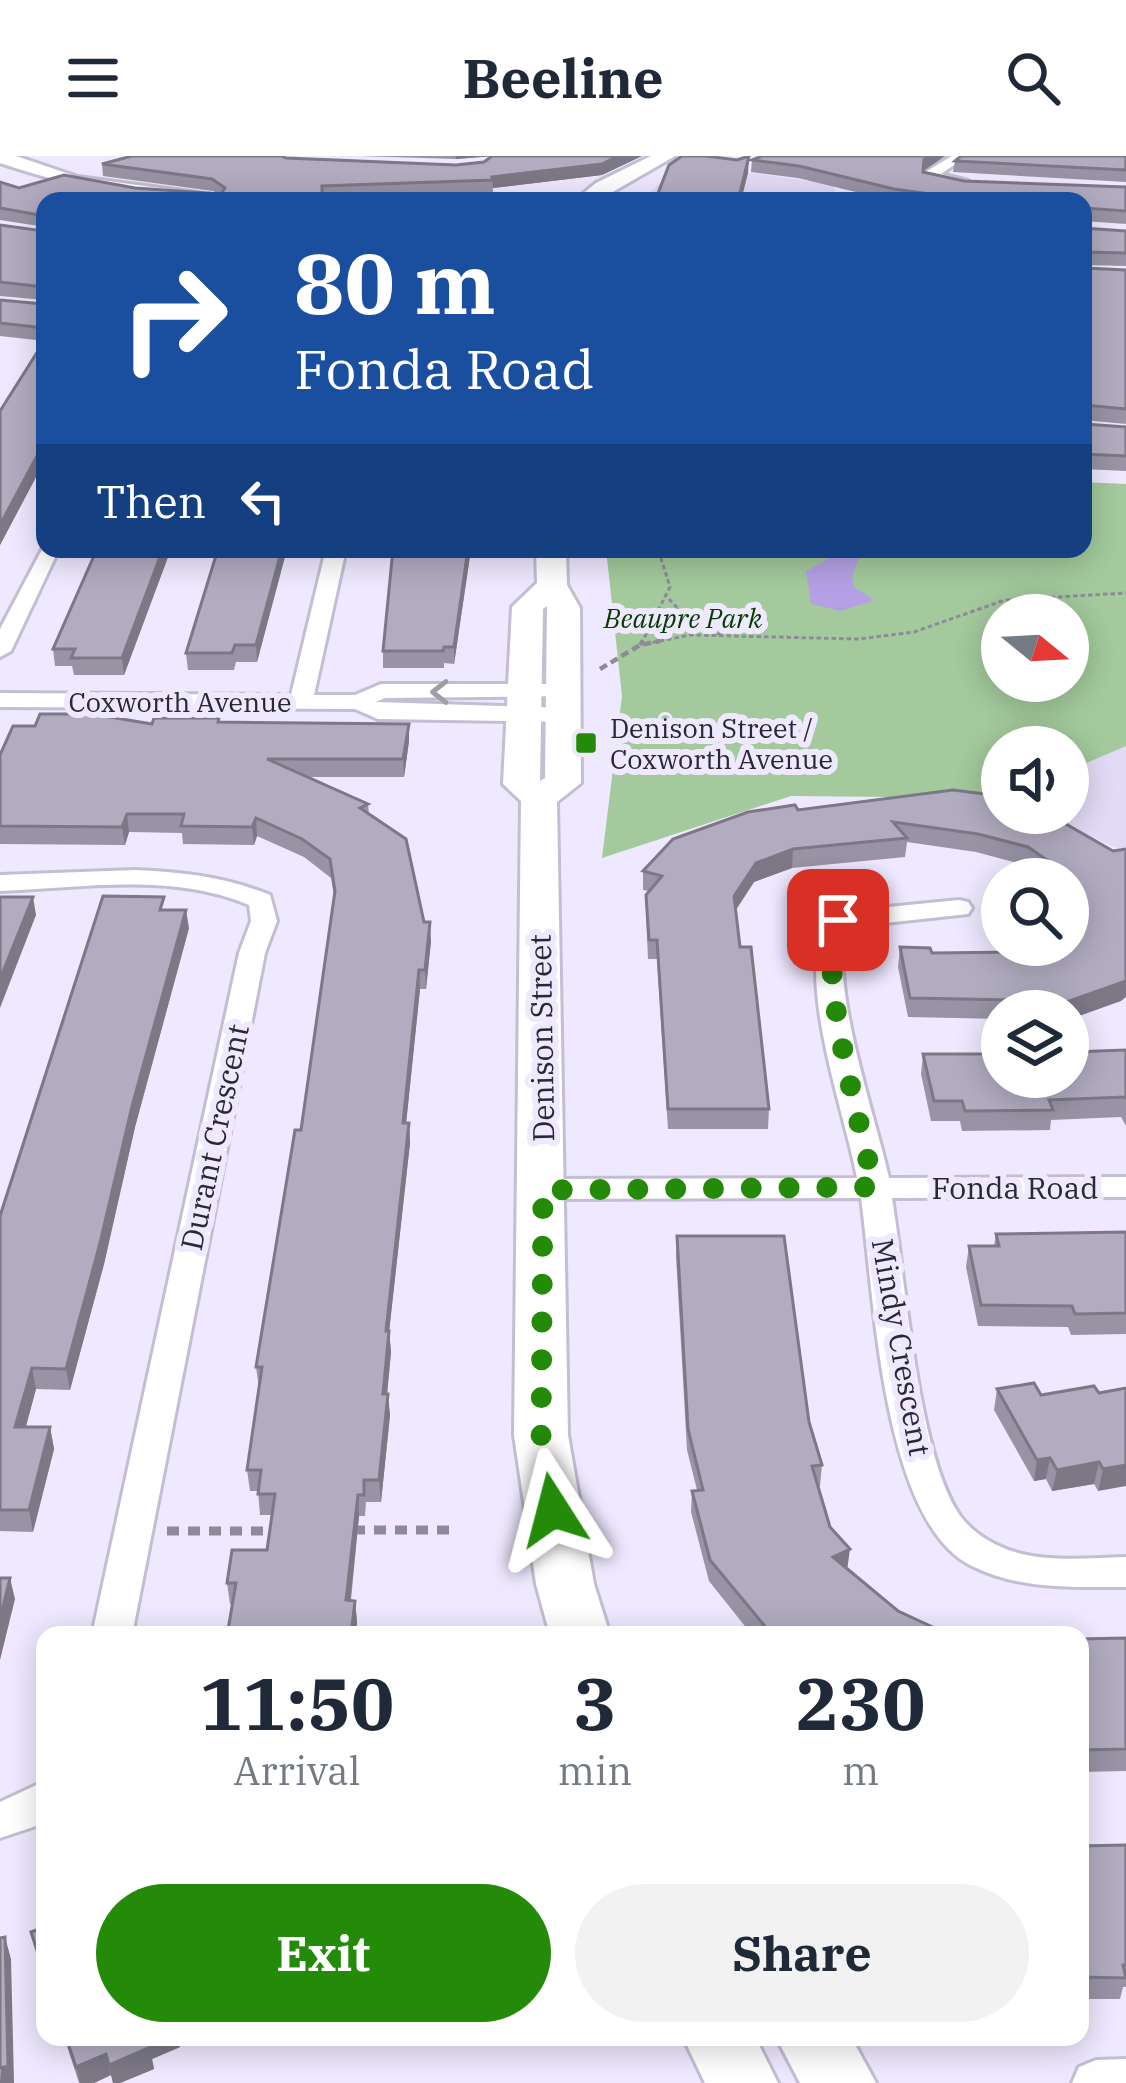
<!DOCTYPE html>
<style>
body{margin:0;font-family:"IBM Plex Serif",serif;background:#f2f2f3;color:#1f2937;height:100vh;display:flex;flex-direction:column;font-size:45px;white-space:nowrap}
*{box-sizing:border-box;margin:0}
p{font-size:39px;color:#747a83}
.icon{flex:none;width:66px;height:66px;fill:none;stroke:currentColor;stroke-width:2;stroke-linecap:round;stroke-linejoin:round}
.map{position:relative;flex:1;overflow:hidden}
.drawer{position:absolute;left:36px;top:1470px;width:1053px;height:420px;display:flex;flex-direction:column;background:#fff;border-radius:24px;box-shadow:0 6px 30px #0003}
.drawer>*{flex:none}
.banner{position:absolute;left:36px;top:36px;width:1056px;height:366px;border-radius:24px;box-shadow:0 6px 30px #0003;background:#1a4fa0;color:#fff;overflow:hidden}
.needle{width:78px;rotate:108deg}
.buttons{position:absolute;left:981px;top:438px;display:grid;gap:24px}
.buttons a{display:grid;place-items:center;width:108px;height:108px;border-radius:50%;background:#fff;box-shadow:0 6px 30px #0003;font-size:60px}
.pin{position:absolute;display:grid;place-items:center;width:102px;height:102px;color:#fff;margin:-51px;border-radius:24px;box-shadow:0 6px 18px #0006}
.me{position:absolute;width:132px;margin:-66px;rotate:351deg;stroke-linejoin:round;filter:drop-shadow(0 0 9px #0008)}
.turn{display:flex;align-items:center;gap:42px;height:252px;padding:0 60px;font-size:54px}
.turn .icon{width:156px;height:156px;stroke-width:2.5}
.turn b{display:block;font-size:84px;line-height:102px}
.then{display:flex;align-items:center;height:114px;padding:0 60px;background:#0003;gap:24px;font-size:45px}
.eta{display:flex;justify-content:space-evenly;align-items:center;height:204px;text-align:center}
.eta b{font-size:72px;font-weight:700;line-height:84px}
.cta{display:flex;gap:24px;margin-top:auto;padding:24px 60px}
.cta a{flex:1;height:138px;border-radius:72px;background:#238b07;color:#fff;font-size:48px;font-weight:700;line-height:138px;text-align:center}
.cta a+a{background:#f2f2f3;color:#1f2937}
header{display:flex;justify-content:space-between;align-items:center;height:156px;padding:0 60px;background:#fff;font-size:54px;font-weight:700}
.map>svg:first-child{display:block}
</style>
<header><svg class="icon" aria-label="menu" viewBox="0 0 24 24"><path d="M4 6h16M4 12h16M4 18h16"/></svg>Beeline<svg class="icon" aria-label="search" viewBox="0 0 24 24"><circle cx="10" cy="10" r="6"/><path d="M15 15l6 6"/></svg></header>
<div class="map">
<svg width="1126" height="1927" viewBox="0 0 1126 1927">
<rect width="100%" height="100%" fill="#efe9ff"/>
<g fill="#e2dbf7">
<path d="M683,8L832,28L840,45L640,44Z"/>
<path d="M1126,590V696L1036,657H1068V615Z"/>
</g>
<path fill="#a3c99c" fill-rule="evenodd" d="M1083,326L1126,328V590L1068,615V591H1002V642L791,640L602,702L622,540L606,393H1083ZM1002,459H1068V525H1002Z"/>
<path fill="#b5a0e5" d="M844,394L860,399L852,420L854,431L874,444L841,455L811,448L806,415Z"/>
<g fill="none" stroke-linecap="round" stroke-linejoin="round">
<g stroke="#c3bed2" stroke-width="6">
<g id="street">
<path d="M952,0H967L941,18L968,25V31L925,22V16Z"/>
<path d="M45,388V393H59L11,495L0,501V473Z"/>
<path d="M326,393H346L314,539H355L381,528H564L572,530V540L385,542L376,546L565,552L576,559L565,566L378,563L355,553L0,551V537L291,539Z"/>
<path d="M135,714C183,716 226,721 270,739L277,765L265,797L132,1479H92L239,797L251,765L249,749C172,716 81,732 0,735V719Z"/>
<path d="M959,744L968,746L972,752L968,758L848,771C826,821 877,965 889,1022L1126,1021V1041L892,1042C905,1122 917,1290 957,1355C966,1370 983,1383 999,1390C1036,1408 1086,1402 1126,1401V1431C1074,1431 1020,1434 972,1410C881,1366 874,1134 861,1042L543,1043L527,1033L543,1023L857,1022C845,956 792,816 829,758L838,756Z"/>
<path d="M45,1625V1667L0,1682V1646Z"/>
<path d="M1126,1903V1927H1072L1079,1911L1096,1904Z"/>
</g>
</g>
<g stroke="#c3bed2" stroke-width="6">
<g id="secondary">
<path d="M0,0H16L78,21L212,39L222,45C144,45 74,32 0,7Z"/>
<path d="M651,0H675L597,45H574L596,27Z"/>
<path d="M536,393H566L567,429L580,452L581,627L557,646L568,1279L594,1428L610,1479H550L536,1428L514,1279L521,645L503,628L512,451L537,427ZM547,450L545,622L540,625L543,453Z"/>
<path d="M683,1881H755L778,1927H705Z"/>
<path d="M776,1881H851L876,1927H800Z"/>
</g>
</g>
<g stroke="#8e8a99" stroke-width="3" stroke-dasharray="4.5 3" stroke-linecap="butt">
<path d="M456,45L463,32"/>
<path d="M669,443L685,460L722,480"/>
<path d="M641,488L670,431L658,393"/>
<path d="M645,488L690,479L859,483L914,476L1005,444L1126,437"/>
</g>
<g stroke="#8e8a99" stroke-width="4.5" stroke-dasharray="8 4.5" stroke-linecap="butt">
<path d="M640,489L643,485"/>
<path d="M600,513L640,489L660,485"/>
</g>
<g stroke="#8e8a99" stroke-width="9" stroke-dasharray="12 9" stroke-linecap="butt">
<path d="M353,1374H458"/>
<path d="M167,1375H274"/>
</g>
<use href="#street" fill="#fff" fill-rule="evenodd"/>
<use href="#secondary" fill="#fff" fill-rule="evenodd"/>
</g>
<g fill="#9894a5">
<path d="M358,0H642L602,19L493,32V36L335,41L45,45V71L0,64V26L19,32H135L217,37L213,35L103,20L102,8L286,2L456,9L484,6L492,0L456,3Z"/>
<path d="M945,0L923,16L964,25L1126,31V68L1083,65V45H893L798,22L751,16L752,4Z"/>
<path d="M1126,0V26L953,16L955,5Z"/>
<path d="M0,69L43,75L45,73V144L0,140Z"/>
<path d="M1083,72L1126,75V110L1084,109L1085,112L1126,114V268L1083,264Z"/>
<path d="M0,144L43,148L45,146V304L0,389V255L45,185L0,180Z"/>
<path d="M1083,266L1085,268L1126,271V315L1083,313Z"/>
<path d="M97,393H171L124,519H74L72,510H55L53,493Z"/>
<path d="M287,393L257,506H236L234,514H188L186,497Z"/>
<path d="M393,393H471L454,508L444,507V512H383V495Z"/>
<path d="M219,562V566L409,585L404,621H307L368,648L369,658L424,766L431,785L426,833H420L406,967H409L410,987L389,1176L391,1196L387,1238L390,1259L381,1346H366L365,1360H359L351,1444L355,1445L357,1466L356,1479H229L228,1474L232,1448H230L227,1427L267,1394L272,1359H260L258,1335H250L247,1314L259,1232L256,1211L301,974L334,741L331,722L304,701L257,680L254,689L183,688L182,677L129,676L125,689L0,688V599L152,568Z"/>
<path d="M993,639L992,648L1064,667L1121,845L1068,855H1002V863L908,861L898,811L900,791L932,797L1024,796L1068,789L1080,763L1074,744L1068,739V723H1045L1025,709L976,696L907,686L905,701L792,712L754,726L736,754L740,791L769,953L768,973H668L657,803H648L646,758V739L649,735L643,734V715L798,654Z"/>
<path d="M165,754L189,772L135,971L104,1108L70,1234L36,1233L25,1271H50L54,1293L33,1376L0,1375V1060Z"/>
<path d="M1126,894V970L1121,961L1051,964L1050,974L962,975L960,965H931L921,918L923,898L1002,921L1072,896Z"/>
<path d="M1126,1076V1178L1071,1179L1068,1171L978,1170L966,1111L969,1090H994L996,1078Z"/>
<path d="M677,1080L809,1266L822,1309L820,1330L818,1331L830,1371L848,1413L898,1455L950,1479H752L709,1425L691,1356L692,1335L697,1334L687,1294L676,1100Z"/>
<path d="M1126,1232L1098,1335L1094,1328L1052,1335L1046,1323L1034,1325L994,1254L997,1233L1041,1239L1099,1237Z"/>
<path d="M1126,1482V1615L1080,1616V1483Z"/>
<path d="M1126,1689V1831H1123L1120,1843H1080V1690Z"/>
<path d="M64,1881H178L180,1891L152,1903L154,1913L120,1927H113L111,1919L94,1927H79Z"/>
</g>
<g fill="#7c7886">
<path d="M456,0H495L456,3Z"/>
<path d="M618,0H642L602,19L493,32L492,21Z"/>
<path d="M749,0L748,17L741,45H738Z"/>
<path d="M929,0H945L922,15L924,4Z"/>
<path d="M45,285V304L0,389V369Z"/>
<path d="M163,393H171L124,519L122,502Z"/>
<path d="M282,393H287L257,506L256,489Z"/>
<path d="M468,393H471L454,508V491Z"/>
<path d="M409,568V585L404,621L403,603Z"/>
<path d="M127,658L129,676L125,689L122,671Z"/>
<path d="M256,662L257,680L254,689L252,671Z"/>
<path d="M793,693L792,712L754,726L733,758L734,740L756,707Z"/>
<path d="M33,741L36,759L0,852V823Z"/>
<path d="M186,754L189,772L135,971L104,1108L70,1234L66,1213L132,950Z"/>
<path d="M430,766L431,785L426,833L425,814Z"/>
<path d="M419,814L420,833L404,988L403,967Z"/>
<path d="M1126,825V841L1121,845L1068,864V855H1052V851Z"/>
<path d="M409,967L410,987L389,1176L391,1196L385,1260L383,1238L386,1175Z"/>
<path d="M32,1212L36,1233L20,1293L15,1271Z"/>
<path d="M388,1238L390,1259L381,1346L379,1324Z"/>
<path d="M50,1271L54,1293L33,1376L29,1354Z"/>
<path d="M1050,1302L1046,1323L1034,1325L1037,1304Z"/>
<path d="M1099,1306L1094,1328L1052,1335L1057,1314Z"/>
<path d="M1126,1309V1330L1098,1335L1103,1313Z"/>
<path d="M358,1339L359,1360L348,1466L346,1444Z"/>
<path d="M850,1393L847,1415L833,1401Z"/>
<path d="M10,1422L15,1443L0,1504V1463Z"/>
<path d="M355,1445L357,1466L356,1479H351Z"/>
<path d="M5,1781L11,1803L14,1927H0Z"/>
<path d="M178,1881L180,1891L152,1903L154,1913L120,1927H113L109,1909L147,1882Z"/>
<path d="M106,1898L111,1919L94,1927H80L76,1911Z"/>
</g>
<g fill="#b1acc0" stroke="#7c7886" stroke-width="3">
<path d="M132,0H282L286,2L456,9L484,6L492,0H618L602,8L492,21L493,24L322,30V38L355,45H45V60L0,52V26L19,32L64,19L135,32L221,38L225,32L212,23L102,8Z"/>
<path d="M682,0H706L737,4L749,0L738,45H655L669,9Z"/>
<path d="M762,0H929L924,4L923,16L964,25L1126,31V55L1085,52L1083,59V45H979L894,33L799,10L752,4Z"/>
<path d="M961,0H1126V14L955,5Z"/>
<path d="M0,69L43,75L45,73V131L0,126Z"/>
<path d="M1083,72L1126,75V97L1083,96Z"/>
<path d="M1083,103L1085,112L1126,114V253L1085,249L1083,256Z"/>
<path d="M0,144L43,148L45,146V172L0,167Z"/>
<path d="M45,184V285L0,369V255Z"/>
<path d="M1083,266L1085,268L1126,271V300L1083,298Z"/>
<path d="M97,393H163L122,502H71L75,493H53Z"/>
<path d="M218,393H282L256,489H235L232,497H186Z"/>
<path d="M393,393H468L454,491H444L443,495H383Z"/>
<path d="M40,558H92L152,568L154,562H219L218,566L409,568L403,603H267L368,648L360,652L406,683L424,766H430L425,814H419L403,967H409L386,1175H389L383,1238H388L379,1324H364V1339H358L346,1444L355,1445L351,1479H246L228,1474L236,1427H227L232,1394H267L275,1338H258L261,1314H247L262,1211H256L295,974H301L335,735L330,703L302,683L256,662L252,671L181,670L184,658H127L122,671L0,670V599L13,570H35Z"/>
<path d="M953,634L993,639L990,648L1002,651V657H1025L1064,667L1113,695L1126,693V825L1052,851L1054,855H1015L1011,844L910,842L900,791L930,792L932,797L1024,796L1046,789H1068V776L1082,765L1083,745L1077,725L1028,691L978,678L893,666L907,682L793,693L756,707L734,740L740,791H751L769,953H668L657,784H649L646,739L662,720L643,715L673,683L748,656L795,649L798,654Z"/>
<path d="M103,740L164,741L160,754H186L132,950L100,1087L66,1213L32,1212L15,1271H50L29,1354H0V1060Z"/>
<path d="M0,741H33L0,823Z"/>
<path d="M1068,887L1072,896L1126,894V943L1125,941L1049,944L1053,954L965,955L962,945H934L923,898H1002V921H1068Z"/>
<path d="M1126,1076V1157L1075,1158L1072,1150L981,1149L969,1090H999L996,1078Z"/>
<path d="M677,1080H784L809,1266L822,1309L812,1310L830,1371L850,1393L833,1401L898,1455L950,1479H754L752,1477L764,1469L710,1404L692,1335L703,1334L688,1273Z"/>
<path d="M1034,1227L1041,1239L1094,1230L1099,1237L1126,1232V1309L1103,1313L1099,1306L1057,1314L1050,1302L1037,1304L997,1233Z"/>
<path d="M0,1422H10L0,1463Z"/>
<path d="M1126,1482V1593L1080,1594V1483Z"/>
<path d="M1126,1689V1809H1123L1126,1822L1080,1821V1690Z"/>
<path d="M45,1771V1819L31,1776Z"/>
<path d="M5,1781L8,1910L0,1912V1782Z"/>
<path d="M66,1881H148L147,1882L150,1891L109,1909L106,1898L76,1911Z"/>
</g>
<defs><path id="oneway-chevron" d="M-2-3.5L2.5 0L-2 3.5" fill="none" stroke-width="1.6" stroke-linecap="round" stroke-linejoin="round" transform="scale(3)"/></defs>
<use stroke="#9f9ea2" href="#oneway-chevron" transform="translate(440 536) rotate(-180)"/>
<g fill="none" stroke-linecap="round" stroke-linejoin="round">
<path stroke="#238b07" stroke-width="21" stroke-dasharray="0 37.8" d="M553,1354L541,1279L543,1034L874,1031C862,972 815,812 838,764"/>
</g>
<rect fill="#238b07" stroke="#efe9ff" stroke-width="4.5" x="574" y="575" width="24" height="24" rx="6"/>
<g text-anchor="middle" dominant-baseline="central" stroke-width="12" stroke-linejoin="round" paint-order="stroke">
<g font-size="27" font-style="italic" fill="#073c00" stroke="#efe9ff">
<text x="683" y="461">Beaupre Park</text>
</g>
<g font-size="27" fill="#2a2830" stroke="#efe9ff">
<text x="180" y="545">Coxworth Avenue</text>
</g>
<g font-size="27" fill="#2a2830" stroke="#efe9ff" text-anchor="start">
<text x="610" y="571">Denison Street /<tspan x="610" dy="31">Coxworth Avenue</tspan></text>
</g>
<g font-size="30" fill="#2a2830" stroke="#efe9ff">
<text transform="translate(541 882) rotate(-91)">Denison Street</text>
<text transform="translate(214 981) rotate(-78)">Durant Crescent</text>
<text x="1015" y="1031">Fonda Road</text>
<text transform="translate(902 1191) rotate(80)">Mindy Crescent</text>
</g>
</g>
</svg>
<div class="buttons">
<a><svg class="needle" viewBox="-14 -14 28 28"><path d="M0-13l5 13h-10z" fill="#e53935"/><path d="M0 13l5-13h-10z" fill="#747a83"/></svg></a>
<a><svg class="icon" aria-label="sound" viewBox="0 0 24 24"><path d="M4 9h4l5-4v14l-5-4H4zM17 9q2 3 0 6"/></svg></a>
<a><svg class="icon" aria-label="search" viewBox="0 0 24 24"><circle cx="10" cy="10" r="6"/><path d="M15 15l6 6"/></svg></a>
<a><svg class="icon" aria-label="layers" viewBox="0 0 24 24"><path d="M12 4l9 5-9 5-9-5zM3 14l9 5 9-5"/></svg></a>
</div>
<div class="pin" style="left:838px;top:764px;background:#d93025"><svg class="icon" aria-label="arrive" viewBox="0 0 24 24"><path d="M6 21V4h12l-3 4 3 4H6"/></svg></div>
<svg class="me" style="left:553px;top:1354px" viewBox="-20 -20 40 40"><path d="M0-17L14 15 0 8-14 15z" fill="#238b07" stroke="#fff" stroke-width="4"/></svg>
<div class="banner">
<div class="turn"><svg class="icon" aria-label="right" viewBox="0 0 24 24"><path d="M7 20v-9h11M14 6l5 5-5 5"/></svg><div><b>80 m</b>Fonda Road</div></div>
<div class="then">Then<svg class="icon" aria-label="left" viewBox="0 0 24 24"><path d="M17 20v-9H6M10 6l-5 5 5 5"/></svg></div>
</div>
<section class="drawer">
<div class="eta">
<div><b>11:50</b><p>Arrival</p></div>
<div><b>3</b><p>min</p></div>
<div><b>230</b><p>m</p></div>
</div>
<div class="cta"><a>Exit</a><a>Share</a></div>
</section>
</div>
